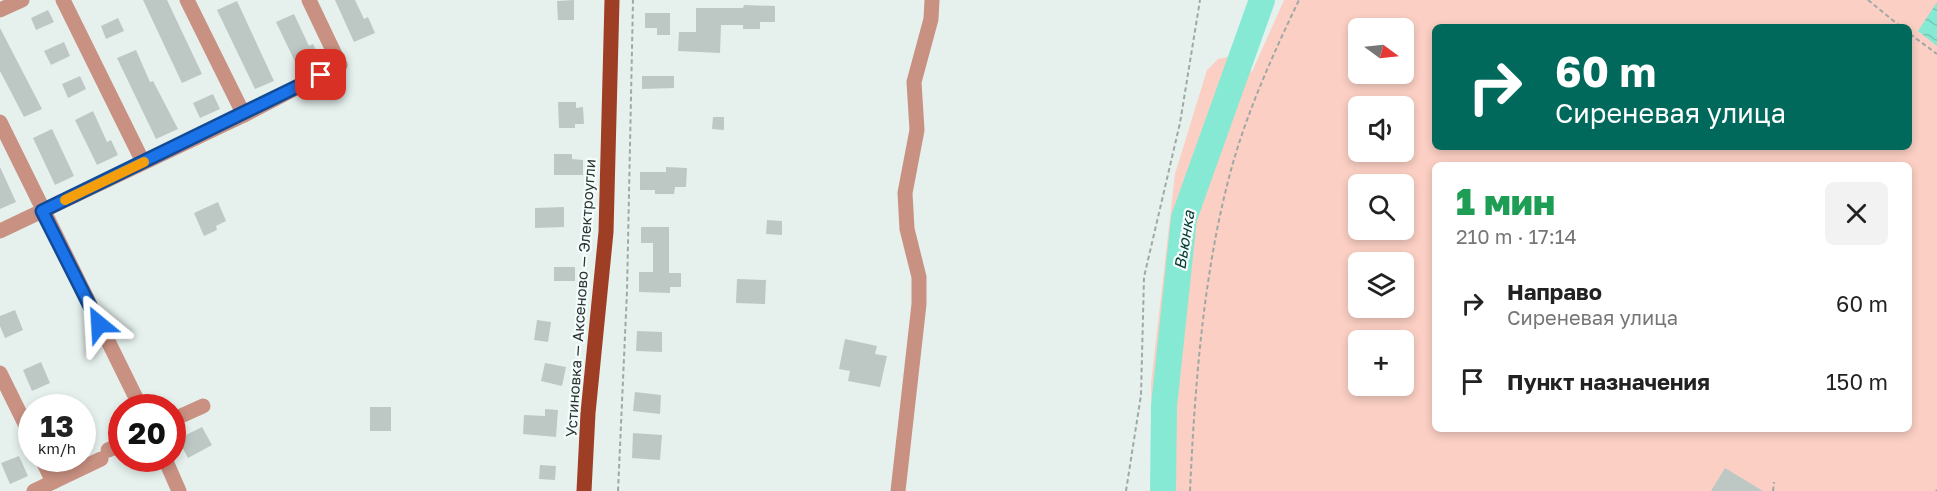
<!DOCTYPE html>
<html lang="ru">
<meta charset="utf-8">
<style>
body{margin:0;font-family:"Golos Text",sans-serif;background:#f2f2f2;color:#222;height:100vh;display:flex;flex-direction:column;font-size:22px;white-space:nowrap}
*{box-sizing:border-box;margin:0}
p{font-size:20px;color:#767676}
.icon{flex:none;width:33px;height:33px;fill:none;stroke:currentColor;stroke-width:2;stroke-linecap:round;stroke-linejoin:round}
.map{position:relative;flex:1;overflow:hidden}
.details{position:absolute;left:1432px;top:162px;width:480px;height:270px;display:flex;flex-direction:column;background:#fff;border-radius:9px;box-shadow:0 3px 9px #0003}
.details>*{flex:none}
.banner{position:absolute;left:1432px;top:24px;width:480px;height:126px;border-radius:9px;box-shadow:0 3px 9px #0003;background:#00695c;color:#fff;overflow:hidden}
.needle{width:39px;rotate:105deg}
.buttons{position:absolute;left:1348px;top:18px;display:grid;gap:12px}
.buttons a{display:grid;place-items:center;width:66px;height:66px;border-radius:9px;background:#fff;box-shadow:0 3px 9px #0003;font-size:30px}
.speed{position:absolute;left:18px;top:394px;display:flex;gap:12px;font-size:30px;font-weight:700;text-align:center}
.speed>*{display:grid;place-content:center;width:78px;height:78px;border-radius:50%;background:#fff;box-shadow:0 3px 9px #0003;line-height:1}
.speed small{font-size:15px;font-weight:400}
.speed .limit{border:9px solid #d22;background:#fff;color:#111}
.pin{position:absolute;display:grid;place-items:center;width:51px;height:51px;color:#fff;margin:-26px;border-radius:12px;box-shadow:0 3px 9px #0006}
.me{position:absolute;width:66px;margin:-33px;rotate:333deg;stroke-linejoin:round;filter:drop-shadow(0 0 4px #0008)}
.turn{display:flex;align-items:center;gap:21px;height:126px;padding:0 24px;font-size:27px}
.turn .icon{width:78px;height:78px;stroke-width:2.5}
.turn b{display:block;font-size:42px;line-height:51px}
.round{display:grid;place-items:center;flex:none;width:63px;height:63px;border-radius:9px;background:#f2f2f2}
.overview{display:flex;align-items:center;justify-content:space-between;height:102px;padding:0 24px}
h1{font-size:36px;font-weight:800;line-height:45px;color:#1e9e55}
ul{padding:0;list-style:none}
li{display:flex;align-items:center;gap:18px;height:78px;padding:0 24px}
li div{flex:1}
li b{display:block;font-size:22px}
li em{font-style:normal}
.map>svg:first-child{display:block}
</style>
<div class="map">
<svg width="1937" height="491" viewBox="0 0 1937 491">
<defs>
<pattern id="water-waves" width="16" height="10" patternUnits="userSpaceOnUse" patternTransform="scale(1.5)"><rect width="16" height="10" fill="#86e9d4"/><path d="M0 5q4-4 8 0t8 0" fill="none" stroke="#74c8b6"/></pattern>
</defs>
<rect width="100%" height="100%" fill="#e6f1ee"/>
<path fill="#fbcfc3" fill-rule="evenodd" d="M1284,0H1937V491H1153L1151,383L1175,174L1207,70L1218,59L1234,56L1252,72ZM1436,27H1910V147H1436ZM1359,28H1404V74H1359ZM1359,106H1404V152H1359ZM1436,165H1910V429H1436ZM1359,184H1404V230H1359ZM1359,262H1404V308H1359ZM1359,340H1404V386H1359Z"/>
<path fill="url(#water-waves)" d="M1937,2V46L1918,31Z"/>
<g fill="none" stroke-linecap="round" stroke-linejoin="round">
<path stroke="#86e9d4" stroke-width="26" d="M1163,491L1164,406L1184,218L1262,0"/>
</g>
<g fill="#bdc8c5">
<path d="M143,0H167L202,74L182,83Z"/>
<path d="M335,0H355L364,19L368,17L375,33L354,42Z"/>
<path d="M574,0V20H558L557,1Z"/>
<path d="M237,1L274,81L255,89L217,10Z"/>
<path d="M744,5L775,6V22H760V29H743V25H721L720,53L678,51L679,32H696V8H743Z"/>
<path d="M48,10L54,22L36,30L31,18Z"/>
<path d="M645,13H670V35H657V28H645Z"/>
<path d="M294,14L309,46L313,44L321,60L299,70L276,22Z"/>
<path d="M118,18L124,31L106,39L101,26Z"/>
<path d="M0,28L42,109L24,117L0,71Z"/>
<path d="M64,42L70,56L51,65L44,51Z"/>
<path d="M136,50L150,82L153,81L178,129L156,139L117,58Z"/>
<path d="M80,76L86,89L68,98L62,84Z"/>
<path d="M642,76H674V88L642,89Z"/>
<path d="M213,94L220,109L200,118L193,103Z"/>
<path d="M558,102H576V108L583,107L584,124H575V128H559Z"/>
<path d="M93,111L107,142L111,140L118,155L97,165L75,120Z"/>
<path d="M713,117H724V130L712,129Z"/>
<path d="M52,129L74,176L55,185L33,138Z"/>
<path d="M554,154H572V159L583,160V175H554Z"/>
<path d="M0,167L16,202L0,209Z"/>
<path d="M666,167L687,168L686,187H675L674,194H655V190H640V172H666Z"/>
<path d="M218,202L226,221L216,226L217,230L204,236L194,213Z"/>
<path d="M564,207V227L535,228V208Z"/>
<path d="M767,220L782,221V235L766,234Z"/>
<path d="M641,227H669V273H681V287H670V293L639,292V272H653V243H641Z"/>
<rect x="554" y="267" width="21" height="14"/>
<path d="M737,279L766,280L765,304L736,303Z"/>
<path d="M15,310L23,330L5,338L0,326V316Z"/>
<path d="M537,320L551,322L548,342L534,340Z"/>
<path d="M637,331L662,332V352L636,351Z"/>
<path d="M845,339L877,346L875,354L887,356L880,387L848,381L850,371L839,369Z"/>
<path d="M41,362L50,383L32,391L23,370Z"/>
<path d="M545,363L566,367L562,386L541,381Z"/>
<path d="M635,392L661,395L660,414L633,411Z"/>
<rect x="370" y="407" width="21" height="24"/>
<path d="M545,409L558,410L556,437L523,434L524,415L545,416Z"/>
<path d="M202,427L212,445L188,458L178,439Z"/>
<path d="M633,433L662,435L660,460L632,458Z"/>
<path d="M19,456L28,476L10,484L1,463Z"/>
<path d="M540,465L556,466L555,480L539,479Z"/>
<path d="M1725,468L1763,491H1711Z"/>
</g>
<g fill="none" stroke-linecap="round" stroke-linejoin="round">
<g stroke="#9fa8a5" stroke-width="2" stroke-dasharray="4.5 3" stroke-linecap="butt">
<path d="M1868,0L1901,27"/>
<path d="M1910,34L1937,54"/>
<path d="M618,491L627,291L633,0"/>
<path d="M1126,491L1141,395L1144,277L1180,123L1200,0"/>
<path d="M1190,491C1195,382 1204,261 1235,156C1251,103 1275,50 1299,0"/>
<path d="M1773,491L1774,482"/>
<path d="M1936,491L1937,490"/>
</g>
<g stroke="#c99182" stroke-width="15">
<path d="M63,0L143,162"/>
<path d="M187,0L244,115"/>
<path d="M0,10L22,0"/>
<path d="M0,122L141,408"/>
<path d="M0,231L244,115L340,65L309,0"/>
<path d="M0,373L32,438"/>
<path d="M172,420L203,406"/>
<path d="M108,450L122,444"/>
<path d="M42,459L53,482"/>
<path d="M165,459L179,491"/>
<path d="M34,491L101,459"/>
<path d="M898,491L919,304V277L907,229L905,193L917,130L914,82L931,19L932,0"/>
</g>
<path stroke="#9e3e24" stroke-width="15" d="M584,491L588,413L606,232L612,0"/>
</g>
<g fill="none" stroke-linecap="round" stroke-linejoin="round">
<g stroke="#114b97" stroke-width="15">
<path id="route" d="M99,324L42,211L321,75"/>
</g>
<use href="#route" stroke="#1a73e8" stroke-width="10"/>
<path stroke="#f59e0b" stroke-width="10" d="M65,200L144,162"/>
</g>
<g text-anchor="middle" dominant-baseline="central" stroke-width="4.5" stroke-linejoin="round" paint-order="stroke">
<g font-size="15" fill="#2e3231" stroke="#f3fefc">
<text transform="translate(580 298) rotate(-86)">Устиновка — Аксеново — Электроугли</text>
</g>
<g font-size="16" font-style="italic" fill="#093931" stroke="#f3fefc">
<text transform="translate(1184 240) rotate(-81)">Вьюнка</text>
</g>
</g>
</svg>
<div class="buttons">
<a><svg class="needle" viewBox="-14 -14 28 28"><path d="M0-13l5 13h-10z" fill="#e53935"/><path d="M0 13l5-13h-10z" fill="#767676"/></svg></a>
<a><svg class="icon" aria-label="sound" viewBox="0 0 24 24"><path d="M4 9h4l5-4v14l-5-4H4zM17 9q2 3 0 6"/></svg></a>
<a><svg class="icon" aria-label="search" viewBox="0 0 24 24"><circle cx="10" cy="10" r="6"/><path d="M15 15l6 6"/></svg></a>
<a><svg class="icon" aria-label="layers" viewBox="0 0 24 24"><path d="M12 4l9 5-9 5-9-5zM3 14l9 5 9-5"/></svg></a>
<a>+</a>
</div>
<div class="speed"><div>13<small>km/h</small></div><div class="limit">20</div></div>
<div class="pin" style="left:321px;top:75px;background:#d93025"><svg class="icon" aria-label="arrive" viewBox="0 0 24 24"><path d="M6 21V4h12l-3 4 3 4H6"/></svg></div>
<svg class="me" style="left:99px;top:324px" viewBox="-20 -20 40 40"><path d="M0-17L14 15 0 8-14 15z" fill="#1a73e8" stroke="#fff" stroke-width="4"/></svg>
<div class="banner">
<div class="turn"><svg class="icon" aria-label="right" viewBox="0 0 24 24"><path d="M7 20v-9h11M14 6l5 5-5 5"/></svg><div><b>60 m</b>Сиреневая улица</div></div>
</div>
<section class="details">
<div class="overview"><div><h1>1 мин</h1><p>210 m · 17:14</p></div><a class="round"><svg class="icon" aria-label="close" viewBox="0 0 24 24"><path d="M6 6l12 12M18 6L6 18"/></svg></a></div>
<ul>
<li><svg class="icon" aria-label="right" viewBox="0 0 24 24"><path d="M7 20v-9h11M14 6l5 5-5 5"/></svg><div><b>Направо</b><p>Сиреневая улица</p></div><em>60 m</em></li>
<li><svg class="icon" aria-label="arrive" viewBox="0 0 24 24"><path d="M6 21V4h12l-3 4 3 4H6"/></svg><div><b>Пункт назначения</b></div><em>150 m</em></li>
</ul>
</section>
</div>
